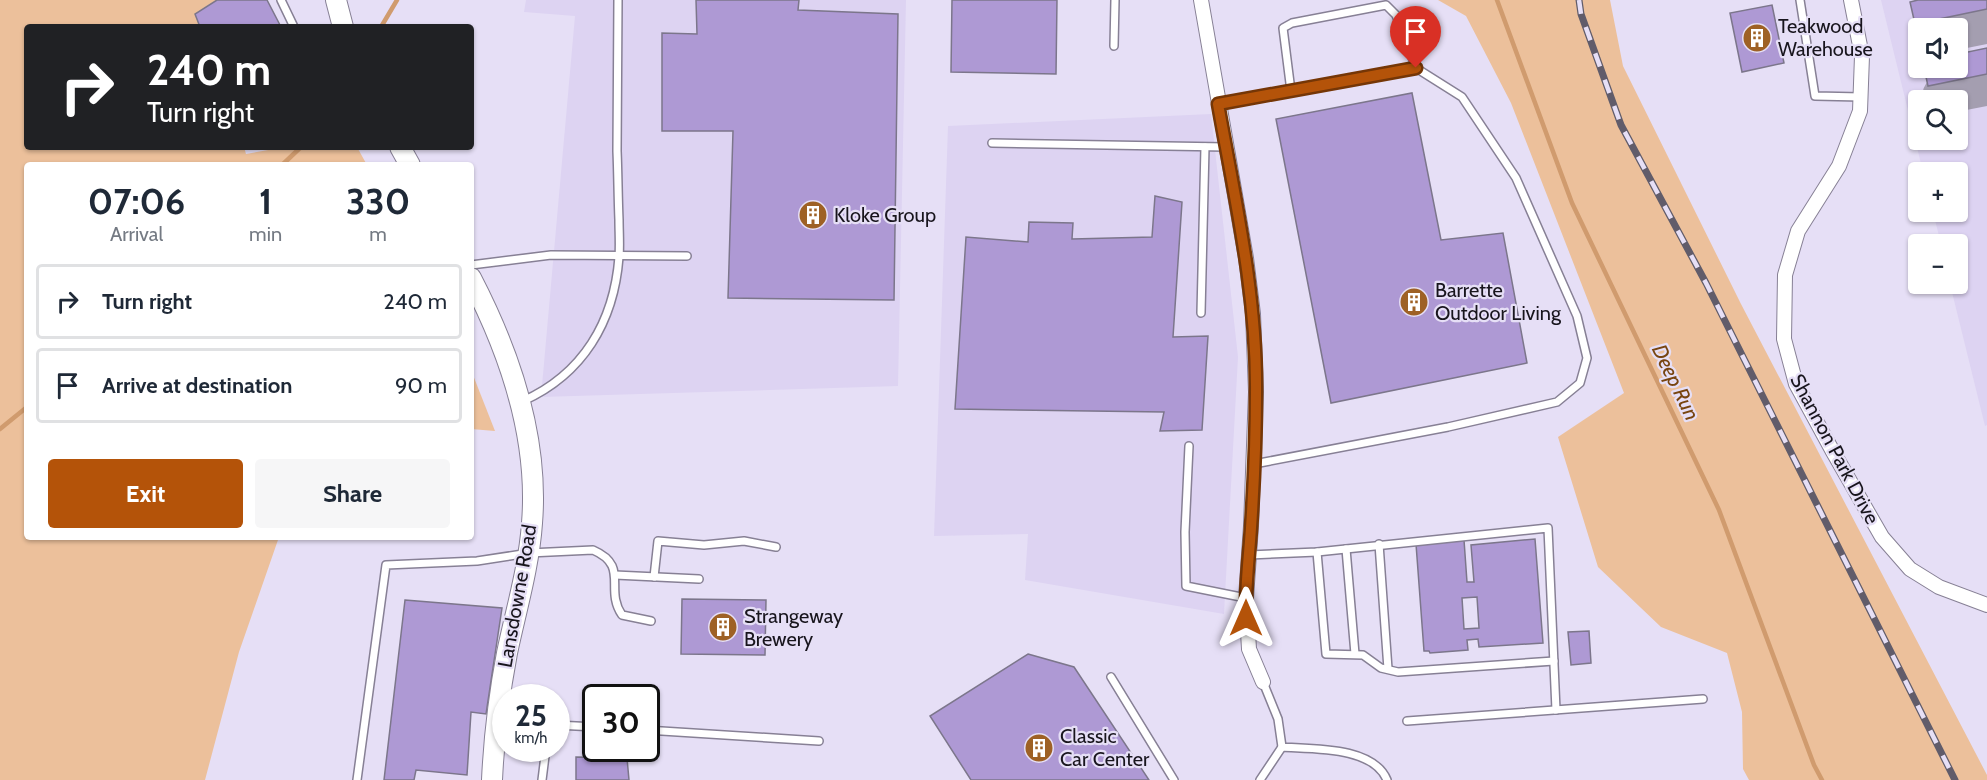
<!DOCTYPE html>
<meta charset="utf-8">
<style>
body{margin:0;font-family:Cabin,sans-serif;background:#f6f6f7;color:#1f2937;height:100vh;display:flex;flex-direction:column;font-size:22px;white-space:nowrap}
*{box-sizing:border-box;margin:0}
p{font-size:20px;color:#747a83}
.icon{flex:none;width:33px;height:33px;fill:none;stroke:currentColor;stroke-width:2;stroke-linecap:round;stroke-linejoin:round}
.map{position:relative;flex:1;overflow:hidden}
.side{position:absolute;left:24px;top:162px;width:450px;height:378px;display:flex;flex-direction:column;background:#fff;border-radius:6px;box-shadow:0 2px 4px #0004}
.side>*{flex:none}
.top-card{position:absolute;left:24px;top:24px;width:450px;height:126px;border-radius:6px;box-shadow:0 2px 4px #0004;background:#202124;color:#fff;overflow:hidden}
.fabs{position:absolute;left:1908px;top:18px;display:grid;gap:12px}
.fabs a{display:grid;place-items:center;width:60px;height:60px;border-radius:6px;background:#fff;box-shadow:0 2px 4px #0004;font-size:30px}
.speed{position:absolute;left:492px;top:684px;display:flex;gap:12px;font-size:30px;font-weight:700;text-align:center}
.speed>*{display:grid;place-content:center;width:78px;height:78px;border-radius:50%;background:#fff;box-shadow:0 2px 4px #0004;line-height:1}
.speed small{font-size:15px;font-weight:400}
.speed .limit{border:3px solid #111;border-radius:9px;background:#fff;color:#111}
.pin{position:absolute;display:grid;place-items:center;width:51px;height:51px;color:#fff;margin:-62px -26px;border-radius:50% 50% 50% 0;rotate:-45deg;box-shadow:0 0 6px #0007}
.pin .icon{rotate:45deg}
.me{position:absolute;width:66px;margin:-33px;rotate:0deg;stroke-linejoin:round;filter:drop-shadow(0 0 4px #0008)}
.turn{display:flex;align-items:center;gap:21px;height:126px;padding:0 24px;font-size:27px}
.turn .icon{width:78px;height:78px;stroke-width:2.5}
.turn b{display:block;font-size:42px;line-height:51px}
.eta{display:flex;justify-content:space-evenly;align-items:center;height:102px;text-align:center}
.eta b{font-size:36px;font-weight:800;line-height:42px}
.action{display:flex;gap:12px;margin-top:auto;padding:12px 24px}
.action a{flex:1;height:69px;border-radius:6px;background:#b45309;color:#fff;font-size:24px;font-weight:800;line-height:69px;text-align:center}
.action a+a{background:#f6f6f7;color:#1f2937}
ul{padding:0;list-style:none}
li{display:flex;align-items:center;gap:18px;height:75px;margin:0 12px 9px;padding:0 12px;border:3px solid #e0e1e3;border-radius:6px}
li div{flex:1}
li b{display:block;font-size:22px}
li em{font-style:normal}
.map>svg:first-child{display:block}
</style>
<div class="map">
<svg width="1987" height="780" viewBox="0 0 1987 780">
<rect width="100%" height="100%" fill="#e6dff6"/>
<g fill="#ddd3f2" fill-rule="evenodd">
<path d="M526,0H906L898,386L541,397L575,16L524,12Z"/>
<path d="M1881,0H1987V425L1985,426L1950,284H1958V244H1941L1933,212H1958V172H1923ZM1918,28H1958V68H1918ZM1918,100H1958V140H1918Z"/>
<path d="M1211,114L1238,357L1224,614L1025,580L1028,534L934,536L948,126Z"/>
</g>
<g fill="#ecc09b">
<path d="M0,0H217L195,14L200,27H27V147H244L246,154L285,147H357L367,165H27V537H279L239,652L205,780H0Z"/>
<path d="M1438,0H1610L1623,66L1741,304L1987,775V780H1749L1743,769L1742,712L1727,653L1661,627L1598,567L1558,437L1624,393L1511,103L1466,16Z"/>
<path d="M471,370L495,431L471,429Z"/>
</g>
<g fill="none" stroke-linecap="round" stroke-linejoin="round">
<g stroke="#d09b6e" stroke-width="4.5">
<path d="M1497,0L1572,203L1719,510L1814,765L1822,780"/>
<path d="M381,27L397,0"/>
<path d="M282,165L301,147"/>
<path d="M0,429L27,407"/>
</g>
<g stroke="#a49eb0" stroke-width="39">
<path d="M1958,30L1987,24"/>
<path d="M1942,95L1987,86"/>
</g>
</g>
<g fill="#ae99d4" stroke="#7c768b" stroke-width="1.5" fill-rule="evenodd">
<path d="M217,0H267L281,27H200L195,14Z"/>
<path d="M696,0H799L798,10L898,14L894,300L728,298L733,131H662V33L697,34Z"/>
<path d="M952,0H1057L1056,74L951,72Z"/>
<path d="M1918,0H1987V9L1915,24L1910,2Z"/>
<path d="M1772,5L1784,63L1742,72L1730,13Z"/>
<path d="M1987,48V74L1928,86L1924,68H1958V54Z"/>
<path d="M1412,93L1441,240L1503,233L1527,363L1331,403L1276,119Z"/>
<path d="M1155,196L1182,202L1173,337L1208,336L1202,430L1160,431L1164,412L955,409L966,237L1028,242L1029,222L1073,223L1072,239L1152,237Z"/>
<path d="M1535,539L1543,643L1479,647L1478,639L1467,640L1468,650L1430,653L1429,651H1424L1416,544L1464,540L1467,582H1474L1471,545ZM1477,597L1479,628L1464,629L1462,598Z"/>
<path d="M682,599L766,600L765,655L681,654Z"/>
<path d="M405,600L502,608L486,714L471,712L467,775L416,770L414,780H384Z"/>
<path d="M1589,631L1591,663L1571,665L1568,632Z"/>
<path d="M1028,654L1074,667L1149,780H971L930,716Z"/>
<path d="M576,757L627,758L629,780H576Z"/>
</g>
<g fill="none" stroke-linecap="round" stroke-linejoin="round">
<g stroke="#878095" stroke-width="10">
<g id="lane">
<path d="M281,0L294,27"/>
<path d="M1800,0L1815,96L1861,97"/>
<path d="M1114,46L1115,0"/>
<path d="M1291,91L1283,28L1292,23L1386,5L1396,15L1416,68"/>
<path d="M1218,104L1416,68L1462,97L1516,178L1577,316L1587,358L1580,383L1557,402L1448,427L1254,464"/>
<path d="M992,143L1226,147"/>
<path d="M471,265L551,255L687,256"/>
<path d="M1201,313L1205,147"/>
<path d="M523,401C583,374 614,322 619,257C620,245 619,232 619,220C618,197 618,174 617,151C617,101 618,50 618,0"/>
<path d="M1189,446L1185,532L1186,586L1246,598"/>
<path d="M1379,544L1388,669"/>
<path d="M1346,549L1355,654"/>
<path d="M1317,552L1326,654L1363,655L1381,668L1398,672L1554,661"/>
<path d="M1249,555L1317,552L1548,528L1556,710"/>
<path d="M615,575L699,579"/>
<path d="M654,577L658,541L704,545L744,541L776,547"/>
<path d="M1111,677L1174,780"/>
<path d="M1263,682L1278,719L1282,747C1312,749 1373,746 1387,780"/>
<path d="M1407,721L1703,699"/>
<path d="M556,725L596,727"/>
<path d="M646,730L819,741"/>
<path d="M357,780L386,565L477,561L529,553L593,550C630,566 604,589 622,615L651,621"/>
<path d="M542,780L546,748"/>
<path d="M1260,780L1282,747"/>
</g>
</g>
<g stroke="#878095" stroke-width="16">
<g id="street">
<path d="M1201,0L1246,258L1253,314L1256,392L1251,526L1246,598L1249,649L1263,682"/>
<path d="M1851,0L1862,56L1860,111L1839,166L1798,231L1785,275L1784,339L1796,384L1832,450L1882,537L1910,569L1939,587L1987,605"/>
</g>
</g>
<g stroke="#878095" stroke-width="22">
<g id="secondary">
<path d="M336,0L343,27"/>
<path d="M400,147L410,165"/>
<path d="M471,278C510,353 539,437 532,523C529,567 516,610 507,653C499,695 494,737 492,780"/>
</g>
</g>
<use href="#lane" stroke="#fff" stroke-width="7"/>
<use href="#street" stroke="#fff" stroke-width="14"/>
<use href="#secondary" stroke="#fff" stroke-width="20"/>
<g stroke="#615c6a" stroke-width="7">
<path id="rail" d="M1579,0L1581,14L1621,125L1706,283L1955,780"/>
</g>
<use href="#rail" stroke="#e6dff6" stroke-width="4.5" stroke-dasharray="14" stroke-linecap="butt"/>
</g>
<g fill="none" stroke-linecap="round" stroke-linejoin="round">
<g stroke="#753606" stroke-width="15">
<path id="route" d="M1246,618C1245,588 1249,558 1251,528C1254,483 1256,437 1256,392C1257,295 1235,199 1218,104L1416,68"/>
</g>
<use href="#route" stroke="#b45309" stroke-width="10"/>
</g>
<defs>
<g id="building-disc" transform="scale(1.5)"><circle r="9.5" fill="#9e6125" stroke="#e6dff6"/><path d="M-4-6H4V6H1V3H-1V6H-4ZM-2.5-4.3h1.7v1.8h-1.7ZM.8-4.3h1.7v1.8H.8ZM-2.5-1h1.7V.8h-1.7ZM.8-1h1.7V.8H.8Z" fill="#fff"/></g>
</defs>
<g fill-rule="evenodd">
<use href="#building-disc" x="1757" y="38"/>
<use href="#building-disc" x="813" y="215"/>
<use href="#building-disc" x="1414" y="302"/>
<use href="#building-disc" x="723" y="627"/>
<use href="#building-disc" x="1039" y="748"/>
</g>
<g text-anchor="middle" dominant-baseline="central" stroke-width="4.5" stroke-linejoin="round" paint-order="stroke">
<g font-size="20" fill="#18151d" stroke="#e6dff6" text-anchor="start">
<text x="1778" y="26">Teakwood<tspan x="1778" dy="23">Warehouse</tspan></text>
<text x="834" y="215">Kloke Group</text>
<text x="1435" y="290">Barrette<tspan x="1435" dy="23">Outdoor Living</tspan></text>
<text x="744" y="616">Strangeway<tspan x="744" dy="23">Brewery</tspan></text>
<text x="1060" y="736">Classic<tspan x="1060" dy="23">Car Center</tspan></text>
</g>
<g font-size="20" fill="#18151d" stroke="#e6dff6">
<text transform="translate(1835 449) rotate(62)">Shannon Park Drive</text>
<text transform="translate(517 596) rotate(-80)">Lansdowne Road</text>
</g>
<g font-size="21" font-style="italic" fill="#784510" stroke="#e6dff6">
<text transform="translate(1676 382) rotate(64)">Deep Run</text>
</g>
</g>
</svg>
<div class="fabs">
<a><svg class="icon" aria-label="sound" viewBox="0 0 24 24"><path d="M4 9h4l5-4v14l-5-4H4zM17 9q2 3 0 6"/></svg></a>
<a><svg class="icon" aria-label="search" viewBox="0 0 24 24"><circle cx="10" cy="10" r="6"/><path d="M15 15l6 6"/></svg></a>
<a>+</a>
<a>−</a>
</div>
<div class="speed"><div>25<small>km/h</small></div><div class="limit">30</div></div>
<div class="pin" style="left:1416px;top:68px;background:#d93025"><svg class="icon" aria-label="arrive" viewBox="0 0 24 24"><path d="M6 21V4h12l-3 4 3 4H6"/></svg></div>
<svg class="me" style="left:1246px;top:618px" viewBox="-20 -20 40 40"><path d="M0-17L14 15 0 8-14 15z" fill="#b45309" stroke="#fff" stroke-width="4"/></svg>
<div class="top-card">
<div class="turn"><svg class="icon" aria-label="right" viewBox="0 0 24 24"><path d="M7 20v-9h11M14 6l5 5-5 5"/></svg><div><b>240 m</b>Turn right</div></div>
</div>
<section class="side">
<div class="eta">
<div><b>07:06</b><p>Arrival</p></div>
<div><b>1</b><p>min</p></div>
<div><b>330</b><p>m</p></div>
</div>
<ul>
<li><svg class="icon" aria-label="right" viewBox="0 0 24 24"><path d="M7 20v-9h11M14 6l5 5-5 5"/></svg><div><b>Turn right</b></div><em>240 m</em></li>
<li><svg class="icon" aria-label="arrive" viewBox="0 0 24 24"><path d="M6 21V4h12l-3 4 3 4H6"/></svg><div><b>Arrive at destination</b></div><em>90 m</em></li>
</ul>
<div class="action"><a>Exit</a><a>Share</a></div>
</section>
</div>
